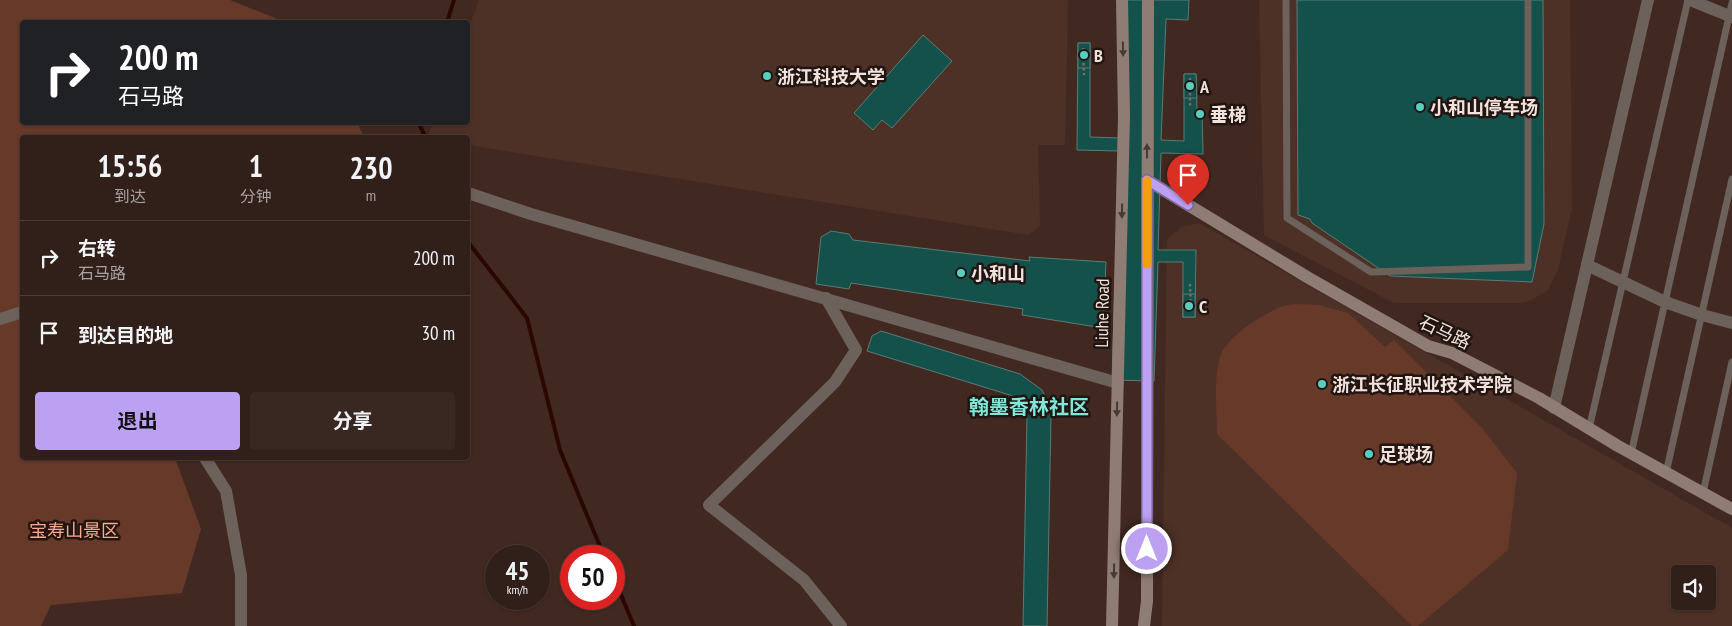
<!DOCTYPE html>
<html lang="zh">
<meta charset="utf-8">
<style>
body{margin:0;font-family:"PT Sans Narrow","Noto Sans SC",sans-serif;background:#392722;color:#f1f3f6;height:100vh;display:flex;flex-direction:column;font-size:19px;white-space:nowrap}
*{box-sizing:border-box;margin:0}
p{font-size:16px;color:#a8a2a2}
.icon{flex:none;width:28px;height:28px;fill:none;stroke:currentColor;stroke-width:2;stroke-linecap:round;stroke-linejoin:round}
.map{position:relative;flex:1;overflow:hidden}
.details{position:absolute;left:20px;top:135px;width:450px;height:325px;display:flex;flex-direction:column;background:#311f19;border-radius:5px;box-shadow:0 1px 4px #0004,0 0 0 1px #4c3d38}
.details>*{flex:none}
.banner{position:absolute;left:20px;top:20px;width:450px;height:105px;border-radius:5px;box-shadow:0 1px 4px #0004,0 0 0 1px #4c3d38;background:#202124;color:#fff;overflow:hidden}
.buttons{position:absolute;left:1671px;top:565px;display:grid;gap:10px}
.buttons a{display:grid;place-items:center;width:45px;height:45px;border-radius:5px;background:#311f19;box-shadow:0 1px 4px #0004,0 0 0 1px #4c3d38;font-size:25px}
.speed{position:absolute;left:485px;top:545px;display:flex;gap:10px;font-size:25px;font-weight:700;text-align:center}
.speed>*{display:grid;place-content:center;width:65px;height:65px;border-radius:50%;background:#311f19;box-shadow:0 1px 4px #0004,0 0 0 1px #4c3d38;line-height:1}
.speed small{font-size:12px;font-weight:400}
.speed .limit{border:8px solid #d22;background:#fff;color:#111}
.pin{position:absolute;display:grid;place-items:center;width:42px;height:42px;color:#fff;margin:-51px -21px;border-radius:50% 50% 50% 0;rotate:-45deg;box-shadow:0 0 5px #0007}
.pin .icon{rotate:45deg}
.me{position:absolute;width:55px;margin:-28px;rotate:0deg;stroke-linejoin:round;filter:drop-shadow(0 0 4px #0008)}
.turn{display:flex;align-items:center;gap:18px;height:105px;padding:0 15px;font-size:22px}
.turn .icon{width:65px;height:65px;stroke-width:2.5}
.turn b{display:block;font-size:35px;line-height:42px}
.eta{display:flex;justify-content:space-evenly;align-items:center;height:85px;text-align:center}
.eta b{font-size:30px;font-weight:700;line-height:35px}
.button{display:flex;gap:10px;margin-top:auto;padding:10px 15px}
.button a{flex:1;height:58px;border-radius:5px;background:#bca0f2;color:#111;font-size:20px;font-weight:700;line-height:58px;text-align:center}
.button a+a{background:#392722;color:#f1f3f6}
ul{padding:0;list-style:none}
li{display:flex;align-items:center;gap:15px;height:75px;padding:0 15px;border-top:1px solid #4c3d38}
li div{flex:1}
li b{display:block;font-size:19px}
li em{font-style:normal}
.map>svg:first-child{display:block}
</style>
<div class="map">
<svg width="1732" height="626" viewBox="0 0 1732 626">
<rect width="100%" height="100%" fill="#412921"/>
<g fill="#4e3126" fill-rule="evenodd">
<path d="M479,0H1068L1065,145H1038L1040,225L1029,235L468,145V138H427L433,123L468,122V30Z"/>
<path d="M1259,0H1570L1572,207L1558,270L1548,290L1530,301L1519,303H1394L1264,235Z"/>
<path d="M1199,223L1732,528V626H1162L1167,240L1181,227ZM1680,574H1708V601H1680Z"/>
</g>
<g fill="#673929">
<path d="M0,0H230L285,22H22V122H357L364,137L22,138V458H175L201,529L182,593L51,605L41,626H0Z"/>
<path d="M1319,305L1348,313L1385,347L1394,340L1482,428L1517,473L1508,550L1418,626H1412L1217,434C1217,409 1213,378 1221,354C1228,336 1267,311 1284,306C1295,303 1308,305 1319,305Z"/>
</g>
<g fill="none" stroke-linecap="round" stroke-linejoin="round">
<g stroke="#2a0700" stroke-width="4">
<path d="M447,22L454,0"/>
<path d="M418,122L426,138"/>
<path d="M468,242L527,318L560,450L604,556"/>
<path d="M614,578L634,626"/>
</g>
</g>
<g fill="#14514b" stroke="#5a7b77">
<path d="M1122,0H1189L1188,20L1166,19L1161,140L1184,141V74H1196L1197,111L1202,110L1203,154L1161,153L1158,250H1196L1195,317H1183V262H1158L1154,381L1112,380L1119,151L1077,150L1078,43H1090V137L1119,138Z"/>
<path d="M1297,0H1543L1544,224L1532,282L1390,276L1312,223L1310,219L1298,215Z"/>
<path d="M923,35L952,61L892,128L882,120L873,130L854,113Z"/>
<rect x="1078" y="43" width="12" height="25"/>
<path d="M1184,74H1196L1197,98H1184Z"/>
<path d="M1202,110L1203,117H1197V111Z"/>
<path d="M831,231L849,234L853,240L1030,261L1029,257L1106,262L1103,328L1022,315L1023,309L851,283L849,289L816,284L821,237Z"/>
<rect x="1183" y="294" width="12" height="23"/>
<path d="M881,331L1020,374L1042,390L1048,402L1051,416L1047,626H1023L1027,416L1026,405L1013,396L867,351L872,336Z"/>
</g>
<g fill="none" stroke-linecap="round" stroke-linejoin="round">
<g stroke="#7e6861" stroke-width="2.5" stroke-dasharray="2.5 2.5" stroke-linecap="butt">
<path d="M1083,48L1084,75"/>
<path d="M1190,78V107"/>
<path d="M1190,284L1191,312"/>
</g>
<g stroke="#6d615c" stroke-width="7">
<path d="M1286,0L1287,218L1371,272L1528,267V0"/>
<path d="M1589,429L1688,0"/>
<path d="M1631,454L1732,3"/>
<path d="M1666,473L1732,179"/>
<path d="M1703,493L1732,362"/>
</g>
<g stroke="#6d615c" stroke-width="12">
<path d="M1690,0L1732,17"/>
<path d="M468,193L531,214L1118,383"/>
<path d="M1587,265L1665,302L1702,315L1732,323"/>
<path d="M826,298L856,350L835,382L709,505L804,580L841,626"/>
<path d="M0,319L22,312"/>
<path d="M1554,408L1648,0"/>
<path d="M205,458L226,491L241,575V626"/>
</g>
<g stroke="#8f7c75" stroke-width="12">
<path d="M1147,180L1307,277L1428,346L1452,353L1539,398L1618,446L1732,509"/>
<path d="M1112,626L1124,116L1122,0"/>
<path d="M1144,626L1147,601L1148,0"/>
</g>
</g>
<defs><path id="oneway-solid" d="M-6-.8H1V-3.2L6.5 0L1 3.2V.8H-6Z" transform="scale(1.25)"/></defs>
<g fill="#473934">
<use href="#oneway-solid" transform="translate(1123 49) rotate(89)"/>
<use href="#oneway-solid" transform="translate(1147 151) rotate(-90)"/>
<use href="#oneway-solid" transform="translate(1122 211) rotate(91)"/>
<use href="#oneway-solid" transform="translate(1117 409) rotate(91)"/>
<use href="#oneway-solid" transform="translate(1114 571) rotate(91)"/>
</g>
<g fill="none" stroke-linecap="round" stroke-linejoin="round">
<g stroke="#7a689d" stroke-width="12">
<path id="route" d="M1147,549V180L1188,205"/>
</g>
<use href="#route" stroke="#bca0f2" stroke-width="9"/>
<path stroke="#f59e0b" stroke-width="9" d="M1147,264V181"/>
</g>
<g fill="#58cec0" stroke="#201511" stroke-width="2">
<circle cx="1084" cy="55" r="5"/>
<circle cx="767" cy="76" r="5"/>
<circle cx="1190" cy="86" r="5"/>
<circle cx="1420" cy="107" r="5"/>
<circle cx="1200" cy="114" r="5"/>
<circle cx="961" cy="273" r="5"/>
<circle cx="1189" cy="306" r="5"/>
<circle cx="1322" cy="384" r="5"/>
<circle cx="1369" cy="454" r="5"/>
</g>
<g text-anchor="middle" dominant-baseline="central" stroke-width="5" stroke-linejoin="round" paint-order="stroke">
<g font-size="18" font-weight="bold" fill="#f2e1dc" stroke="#201511" text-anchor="start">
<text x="1094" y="55">B</text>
<text x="777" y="76">浙江科技大学</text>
<text x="1200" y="86">A</text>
<text x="1430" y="107">小和山停车场</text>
<text x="1210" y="114">垂梯</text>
<text x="971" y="273">小和山</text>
<text x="1199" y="306">C</text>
<text x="1332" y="384">浙江长征职业技术学院</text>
<text x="1379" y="454">足球场</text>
</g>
<g font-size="18" fill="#f2e1dc" stroke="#201511">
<text transform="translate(1102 313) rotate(-89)">Liuhe Road</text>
<text transform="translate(1445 332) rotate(25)">石马路</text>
</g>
<g font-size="18" fill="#fba98c" stroke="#201511">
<text x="74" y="530">宝寿山景区</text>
</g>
<g font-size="20" font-weight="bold" fill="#7ee7da" stroke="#201511">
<text x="1029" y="407">翰墨香林社区</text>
</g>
</g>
</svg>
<div class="buttons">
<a><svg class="icon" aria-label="sound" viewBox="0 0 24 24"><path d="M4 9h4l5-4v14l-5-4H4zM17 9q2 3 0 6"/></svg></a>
</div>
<div class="speed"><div>45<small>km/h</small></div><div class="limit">50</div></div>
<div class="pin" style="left:1188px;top:205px;background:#d93025"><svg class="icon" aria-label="arrive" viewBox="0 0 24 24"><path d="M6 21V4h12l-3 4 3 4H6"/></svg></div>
<svg class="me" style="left:1147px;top:549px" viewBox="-20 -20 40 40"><circle r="17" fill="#bca0f2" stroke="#fff" stroke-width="3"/><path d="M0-11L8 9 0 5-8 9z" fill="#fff"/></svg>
<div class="banner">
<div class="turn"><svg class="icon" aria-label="right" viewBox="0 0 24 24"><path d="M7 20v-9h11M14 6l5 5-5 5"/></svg><div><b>200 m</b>石马路</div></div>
</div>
<section class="details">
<div class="eta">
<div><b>15:56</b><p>到达</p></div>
<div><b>1</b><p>分钟</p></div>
<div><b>230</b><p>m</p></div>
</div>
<ul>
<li><svg class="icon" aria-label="right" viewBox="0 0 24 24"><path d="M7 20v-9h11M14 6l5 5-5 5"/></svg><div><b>右转</b><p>石马路</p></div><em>200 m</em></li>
<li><svg class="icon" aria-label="arrive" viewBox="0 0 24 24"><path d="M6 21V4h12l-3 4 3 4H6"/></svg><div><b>到达目的地</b></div><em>30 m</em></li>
</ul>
<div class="button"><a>退出</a><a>分享</a></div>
</section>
</div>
